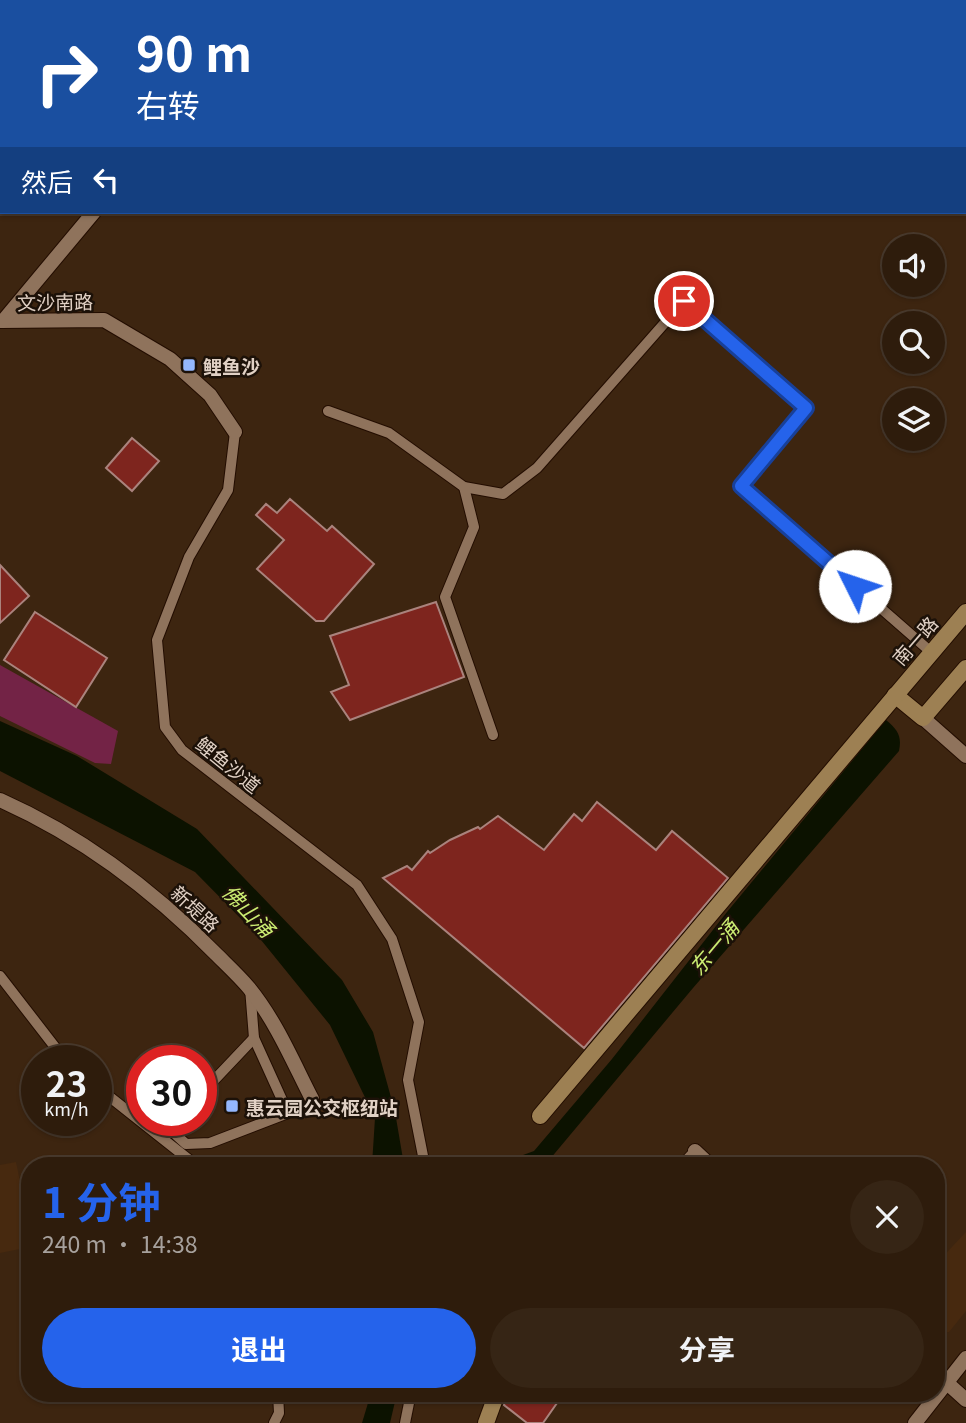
<!DOCTYPE html>
<html lang="zh">
<meta charset="utf-8">
<style>
body{margin:0;font-family:Georgia,"Noto Sans SC",serif;background:#362515;color:#f1f3f6;height:100vh;display:flex;flex-direction:column;font-size:26px;white-space:nowrap}
*{box-sizing:border-box;margin:0}
p{font-size:23px;color:#a7a19d}
.icon{flex:none;width:38px;height:38px;fill:none;stroke:currentColor;stroke-width:2;stroke-linecap:round;stroke-linejoin:round}
.map{position:relative;flex:1;overflow:hidden}
.drawer{position:absolute;left:21px;top:1157px;width:924px;height:245px;display:flex;flex-direction:column;background:#2e1c0c;border-radius:28px;box-shadow:0 2px 5px #0004,0 0 0 2px #493a2d}
.drawer>*{flex:none}
.top-card{position:absolute;left:0px;top:0px;width:966px;height:214px;box-shadow:0 2px 5px #0004,0 0 0 2px #493a2d;background:#1a4fa0;color:#fff;overflow:hidden}
.fabs{position:absolute;left:882px;top:234px;display:grid;gap:14px}
.fabs a{display:grid;place-items:center;width:63px;height:63px;border-radius:50%;background:#2e1c0c;box-shadow:0 2px 5px #0004,0 0 0 2px #493a2d;font-size:35px}
.speed{position:absolute;left:21px;top:1045px;display:flex;gap:14px;font-size:35px;font-weight:700;text-align:center}
.speed>*{display:grid;place-content:center;width:91px;height:91px;border-radius:50%;background:#2e1c0c;box-shadow:0 2px 5px #0004,0 0 0 2px #493a2d;line-height:1}
.speed small{font-size:18px;font-weight:400}
.speed .limit{border:10px solid #d22;background:#fff;color:#111}
.pin{position:absolute;display:grid;place-items:center;width:60px;height:60px;color:#fff;margin:-30px;border:4px solid #fff;border-radius:50%;box-shadow:0 2px 7px #0007}
.me{position:absolute;width:77px;margin:-38px;rotate:311deg;stroke-linejoin:round;filter:drop-shadow(0 0 5px #0008)}
.turn{display:flex;align-items:center;gap:24px;height:147px;padding:0 21px;font-size:32px}
.turn .icon{width:91px;height:91px;stroke-width:2.5}
.turn b{display:block;font-size:49px;line-height:60px}
.then{display:flex;align-items:center;height:66px;padding:0 21px;background:#0003;gap:14px;font-size:26px}
.round{display:grid;place-items:center;flex:none;width:74px;height:74px;border-radius:37px;background:#362515}
.head{display:flex;align-items:center;justify-content:space-between;height:119px;padding:0 21px}
h1{font-size:42px;font-weight:700;line-height:52px;color:#2563eb}
.action{display:flex;gap:14px;margin-top:auto;padding:14px 21px}
.action a{flex:1;height:80px;border-radius:42px;background:#2563eb;color:#fff;font-size:28px;font-weight:700;line-height:80px;text-align:center}
.action a+a{background:#362515;color:#f1f3f6}
.map>svg:first-child{display:block}
</style>
<div class="map">
<svg width="966" height="1423" viewBox="0 0 966 1423">
<rect width="100%" height="100%" fill="#3d2510"/>
<g fill="#47290f">
<path d="M16,1162L30,1229V1247L0,1253V1165Z"/>
<path d="M966,1232V1311L949,1332L936,1333V1264Z"/>
</g>
<path fill="#732346" d="M0,665L118,731L111,764L95,763L0,716Z"/>
<g fill="#0c1200">
<path d="M886,720C898,730 902,736 899,751L693,988L545,1165H496L534,1151L612,1059L727,912Z"/>
<path d="M0,721L77,756L197,829L342,980L373,1032L395,1112L404,1165H372L375,1118L330,1025L257,935L195,872L0,771Z"/>
<path d="M371,1393H397L390,1423H362Z"/>
</g>
<g fill="#7e251e" stroke="#aa837d" stroke-width="2">
<path d="M132,438L159,461L132,491L106,468Z"/>
<path d="M290,499L327,531L332,526L374,564L324,621H316L257,569L284,540L256,515L266,504L277,513Z"/>
<path d="M0,565L29,596L0,623Z"/>
<path d="M436,602L464,677L350,720L331,692L349,685L330,636Z"/>
<path d="M35,612L107,658L76,707L4,660Z"/>
<path d="M597,802L656,850L672,831L728,878L584,1048L383,878L407,866L412,870L428,851L430,853L450,840L478,827L480,829L498,816L544,850L574,814L582,821Z"/>
<path d="M507,1393H564L543,1423H527L504,1405Z"/>
</g>
<g fill="none" stroke-linecap="round" stroke-linejoin="round">
<g stroke="#230d00" stroke-width="12">
<g id="minor">
<path d="M328,411L389,433L464,487L503,494L537,468L684,301L806,408L741,486L931,652"/>
<path d="M235,432L228,490L189,557L157,640L165,727L182,750L357,885L392,939L419,1022L408,1080L425,1166"/>
<path d="M464,487L474,527L445,597L493,735"/>
<path d="M0,976L65,1060"/>
<path d="M96,1086L197,1166"/>
<path d="M201,1094L254,1038"/>
<path d="M176,1120L174,1122L176,1135L186,1144L210,1143L288,1113L254,1038L250,988"/>
<path d="M681,1166L695,1151"/>
<path d="M274,1423L279,1413L278,1393"/>
<path d="M405,1423L411,1393"/>
</g>
</g>
<g stroke="#230d00" stroke-width="16">
<g id="tertiary">
<path d="M267,2L268,0"/>
<path d="M0,321L104,320L170,359L210,395L235,432"/>
<path d="M3,321L94,212"/>
<path d="M923,718L966,756"/>
<path d="M0,800C81,836 154,891 216,954C227,965 239,976 249,988C276,1021 293,1062 312,1099"/>
<path d="M695,1151L711,1166"/>
<path d="M936,1373L966,1400"/>
<path d="M915,1423L966,1358"/>
</g>
</g>
<g stroke="#230d00" stroke-width="18">
<g id="secondary">
<path d="M939,0L941,2"/>
<path d="M964,24L966,26"/>
<path d="M895,695L923,718L966,668"/>
<path d="M540,1116L966,612"/>
<path d="M486,1423L497,1393"/>
</g>
</g>
<use href="#minor" stroke="#8f735c" stroke-width="10"/>
<use href="#tertiary" stroke="#8f735c" stroke-width="14"/>
<use href="#secondary" stroke="#9d8053" stroke-width="16"/>
</g>
<g fill="none" stroke-linecap="round" stroke-linejoin="round">
<g stroke="#184099" stroke-width="18">
<path id="route" d="M684,301L806,408L741,486L855,586"/>
</g>
<use href="#route" stroke="#2563eb" stroke-width="12"/>
</g>
<g fill="#94b7fd" stroke="#1c1108" stroke-width="2.5">
<rect x="182" y="358" width="14" height="14" rx="3.5"/>
<rect x="225" y="1099" width="14" height="14" rx="3.5"/>
</g>
<g text-anchor="middle" dominant-baseline="central" stroke-width="5" stroke-linejoin="round" paint-order="stroke">
<g font-size="19" fill="#e1d1c5" stroke="#1c1108">
<text transform="translate(55 301) rotate(-1)">文沙南路</text>
<text transform="translate(914 640) rotate(-49)">南一路</text>
<text transform="translate(229 764) rotate(39)">鲤鱼沙道</text>
<text transform="translate(196 908) rotate(43)">新堤路</text>
</g>
<g font-size="19" font-weight="bold" fill="#e1d1c5" stroke="#1c1108" text-anchor="start">
<text x="203" y="365">鲤鱼沙</text>
<text x="246" y="1106">惠云园公交枢纽站</text>
</g>
<g font-size="21" font-style="italic" fill="#cbec72" stroke="#1c1108">
<text transform="translate(249 910) rotate(46)">佛山涌</text>
<text transform="translate(713 947) rotate(-50)">东一涌</text>
</g>
</g>
</svg>
<div class="fabs">
<a><svg class="icon" aria-label="sound" viewBox="0 0 24 24"><path d="M4 9h4l5-4v14l-5-4H4zM17 9q2 3 0 6"/></svg></a>
<a><svg class="icon" aria-label="search" viewBox="0 0 24 24"><circle cx="10" cy="10" r="6"/><path d="M15 15l6 6"/></svg></a>
<a><svg class="icon" aria-label="layers" viewBox="0 0 24 24"><path d="M12 4l9 5-9 5-9-5zM3 14l9 5 9-5"/></svg></a>
</div>
<div class="speed"><div>23<small>km/h</small></div><div class="limit">30</div></div>
<div class="pin" style="left:684px;top:301px;background:#d93025"><svg class="icon" aria-label="arrive" viewBox="0 0 24 24"><path d="M6 21V4h12l-3 4 3 4H6"/></svg></div>
<svg class="me" style="left:855px;top:586px" viewBox="-20 -20 40 40"><circle r="19" fill="#fff"/><path d="M0-13L10 11 0 6-10 11z" fill="#2563eb"/></svg>
<div class="top-card">
<div class="turn"><svg class="icon" aria-label="right" viewBox="0 0 24 24"><path d="M7 20v-9h11M14 6l5 5-5 5"/></svg><div><b>90 m</b>右转</div></div>
<div class="then">然后<svg class="icon" aria-label="left" viewBox="0 0 24 24"><path d="M17 20v-9H6M10 6l-5 5 5 5"/></svg></div>
</div>
<section class="drawer">
<div class="head"><div><h1>1 分钟</h1><p>240 m · 14:38</p></div><a class="round"><svg class="icon" aria-label="close" viewBox="0 0 24 24"><path d="M6 6l12 12M18 6L6 18"/></svg></a></div>
<div class="action"><a>退出</a><a>分享</a></div>
</section>
</div>
